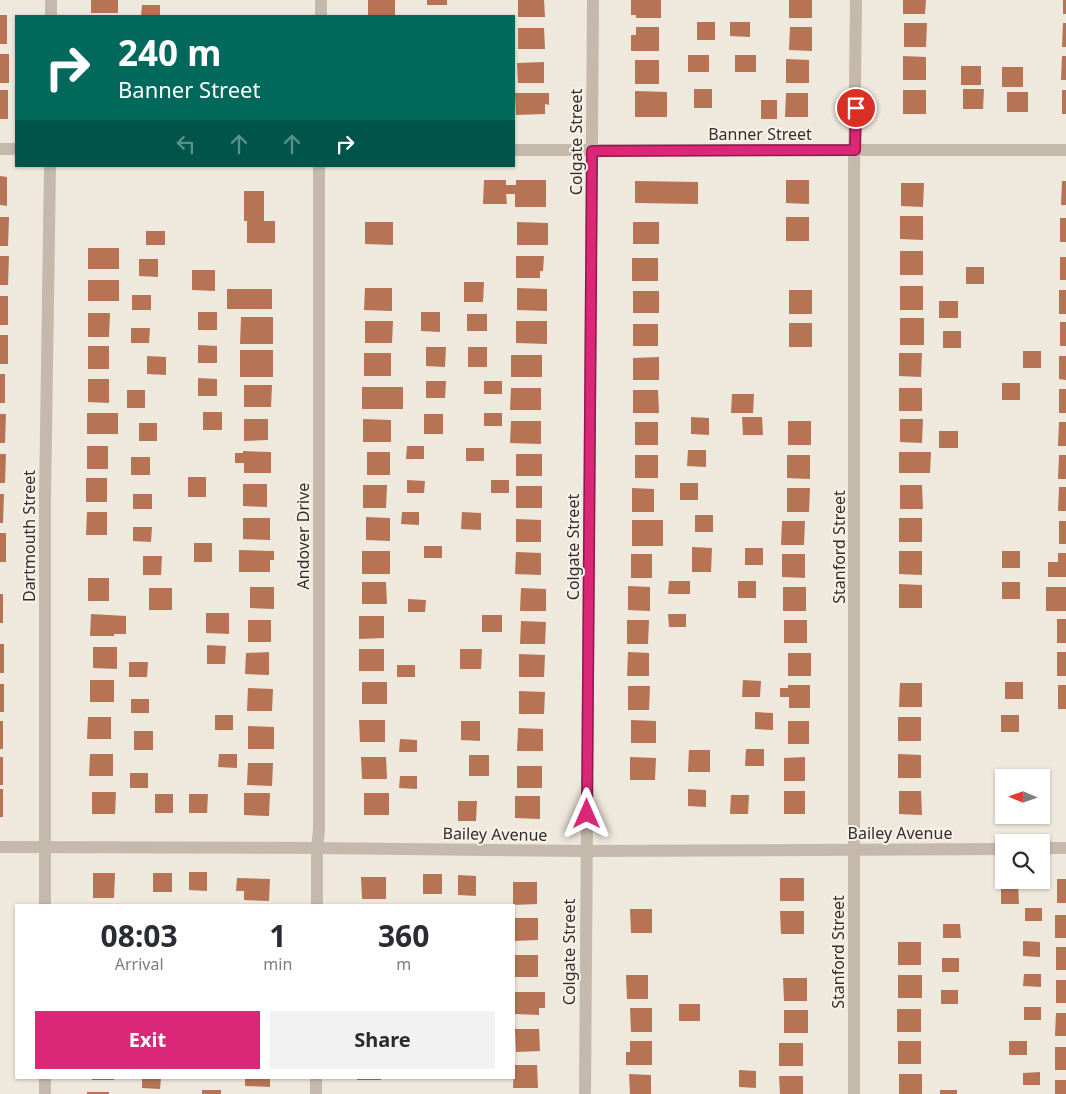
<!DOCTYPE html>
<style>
body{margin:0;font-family:"Noto Sans",sans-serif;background:#f2f2f3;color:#2b2b33;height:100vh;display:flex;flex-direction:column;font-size:19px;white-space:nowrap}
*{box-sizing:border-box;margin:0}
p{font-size:16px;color:#7c7c81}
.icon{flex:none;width:28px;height:28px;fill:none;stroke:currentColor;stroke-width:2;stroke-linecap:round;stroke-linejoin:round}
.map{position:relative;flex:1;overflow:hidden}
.panel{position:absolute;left:15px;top:904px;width:500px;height:175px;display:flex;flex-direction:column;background:#fff;border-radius:0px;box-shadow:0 1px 4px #0004}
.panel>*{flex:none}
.banner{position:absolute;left:15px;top:15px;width:500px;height:152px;border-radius:0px;box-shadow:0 1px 4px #0004;background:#00695c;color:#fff;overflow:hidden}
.needle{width:32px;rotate:272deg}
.tools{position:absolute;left:995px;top:769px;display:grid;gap:10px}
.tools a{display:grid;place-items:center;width:55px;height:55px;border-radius:0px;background:#fff;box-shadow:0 1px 4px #0004;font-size:25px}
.pin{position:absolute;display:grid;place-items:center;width:42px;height:42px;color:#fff;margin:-21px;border:2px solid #fff;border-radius:50%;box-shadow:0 1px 5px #0007}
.me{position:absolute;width:55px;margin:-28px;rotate:0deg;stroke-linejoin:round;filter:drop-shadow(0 0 4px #0008)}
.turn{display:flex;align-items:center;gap:18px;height:105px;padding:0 20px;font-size:22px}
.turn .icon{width:65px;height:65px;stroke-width:2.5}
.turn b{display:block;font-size:35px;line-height:42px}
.lanes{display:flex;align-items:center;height:48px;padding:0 20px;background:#0003;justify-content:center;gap:25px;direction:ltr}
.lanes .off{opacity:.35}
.eta{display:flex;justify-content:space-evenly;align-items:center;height:85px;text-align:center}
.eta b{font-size:30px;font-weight:700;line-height:35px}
.action{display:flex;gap:10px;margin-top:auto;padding:10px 20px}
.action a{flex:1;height:58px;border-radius:0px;background:#db2777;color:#fff;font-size:20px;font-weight:700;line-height:58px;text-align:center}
.action a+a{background:#f2f2f3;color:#2b2b33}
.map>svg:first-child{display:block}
</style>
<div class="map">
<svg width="1066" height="1094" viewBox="0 0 1066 1094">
<rect width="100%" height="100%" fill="#efe8dd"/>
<g fill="#b67454">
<rect x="91" y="0" width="27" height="13"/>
<rect x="368" y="0" width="27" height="16"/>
<rect x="427" y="0" width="20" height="5"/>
<path d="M518,0H544L545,17H518Z"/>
<path d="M631,0H661V18H636V15H631Z"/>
<rect x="789" y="0" width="23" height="18"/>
<path d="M903,0H926L925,14H903Z"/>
<rect x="1063" y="0" width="3" height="14"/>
<path d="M142,5H160V16H141Z"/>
<rect x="0" y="15" width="7" height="29"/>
<rect x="697" y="22" width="18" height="18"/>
<path d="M730,22H750V37L730,36Z"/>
<path d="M904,23H927L926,47H904Z"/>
<path d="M1063,23H1066V47H1062Z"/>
<path d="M636,27H659V51H631V35H636Z"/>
<path d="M790,27H812V51L789,50Z"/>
<path d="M518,28H544L545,49H518Z"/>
<rect x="0" y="54" width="9" height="29"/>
<rect x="688" y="55" width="21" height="17"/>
<rect x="735" y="55" width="21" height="17"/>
<path d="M903,56L926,57V80H903Z"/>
<path d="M1062,56H1066V80H1061Z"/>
<path d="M786,59L809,60V83H786Z"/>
<rect x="635" y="60" width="24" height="24"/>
<path d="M544,62V83H518L517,63Z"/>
<rect x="961" y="66" width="20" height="19"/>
<rect x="1002" y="67" width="21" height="20"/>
<rect x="694" y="89" width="18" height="19"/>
<path d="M963,89H984L983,109H963Z"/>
<rect x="0" y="90" width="8" height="29"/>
<rect x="903" y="90" width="23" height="24"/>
<rect x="1062" y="90" width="4" height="24"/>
<path d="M635,91L667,92V117H635Z"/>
<rect x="1007" y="92" width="21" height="20"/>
<path d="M515,93H549V105L545,104V114L516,115Z"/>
<path d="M786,93H808V117H785Z"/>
<rect x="761" y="100" width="16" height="19"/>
<path d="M0,176L7,177V206L0,205Z"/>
<path d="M484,180H506V185H516V180H546V207H515V194H506L507,204H483Z"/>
<path d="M786,180H809V204L786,203Z"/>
<path d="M635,181L698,182V204L635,203Z"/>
<path d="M1062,181H1066V205H1061Z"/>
<path d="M901,183H924L923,207L901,206Z"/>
<path d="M244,191H264V221H275V243H247V221H244Z"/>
<path d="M900,216H923V240L900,239Z"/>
<path d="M0,217H9L8,246H0Z"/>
<rect x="786" y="217" width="23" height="24"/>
<rect x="1060" y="218" width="6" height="24"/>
<path d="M365,222H393V245L365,244Z"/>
<path d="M517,222L548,223V245H517Z"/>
<rect x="633" y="222" width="26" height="22"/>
<rect x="146" y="231" width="19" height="14"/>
<rect x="88" y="248" width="31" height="21"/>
<rect x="900" y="251" width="23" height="24"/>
<path d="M0,256H9L8,285H0Z"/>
<path d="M516,256H544L543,271H540V278H516Z"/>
<rect x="1060" y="257" width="6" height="23"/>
<rect x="632" y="258" width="26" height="23"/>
<path d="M139,259H158V277L139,276Z"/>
<rect x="966" y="267" width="18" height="17"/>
<path d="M192,270H215V291L192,290Z"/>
<rect x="88" y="280" width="31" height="21"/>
<path d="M464,282H484L483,302H464Z"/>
<rect x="900" y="286" width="23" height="24"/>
<path d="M365,288H392V311L364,310Z"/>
<path d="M517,288L547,289V311L517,310Z"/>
<rect x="227" y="289" width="45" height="20"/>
<rect x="789" y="290" width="23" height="24"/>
<rect x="1059" y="290" width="7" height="24"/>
<rect x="633" y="291" width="26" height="22"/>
<rect x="132" y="295" width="19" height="15"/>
<rect x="0" y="296" width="8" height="29"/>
<rect x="939" y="301" width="19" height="17"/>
<rect x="198" y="312" width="19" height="18"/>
<path d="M421,312H440V332L421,331Z"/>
<path d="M88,313H110L109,337H88Z"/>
<rect x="467" y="314" width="20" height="17"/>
<path d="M241,317H273V344H240Z"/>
<rect x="900" y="318" width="24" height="27"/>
<path d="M365,321H393L392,343H365Z"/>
<path d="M516,321H547V344L516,343Z"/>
<rect x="1060" y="322" width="6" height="24"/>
<rect x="789" y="323" width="23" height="24"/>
<rect x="633" y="324" width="25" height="22"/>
<path d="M131,328H150L149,343H131Z"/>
<rect x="943" y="331" width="18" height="17"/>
<rect x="0" y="335" width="8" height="29"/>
<path d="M198,345L217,346V363H198Z"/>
<rect x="88" y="346" width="21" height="23"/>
<path d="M426,347H446L445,367L426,366Z"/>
<rect x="468" y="347" width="19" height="20"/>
<rect x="240" y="350" width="33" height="27"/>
<rect x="1023" y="351" width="18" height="17"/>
<rect x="364" y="353" width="27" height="23"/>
<path d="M899,353H922L921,377L899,376Z"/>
<rect x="511" y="355" width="31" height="22"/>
<path d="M147,356L166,357V375L147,374Z"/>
<path d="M1059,356H1066V380L1059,379Z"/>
<path d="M659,357V380H633V358Z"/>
<rect x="0" y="374" width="5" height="29"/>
<path d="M198,378L217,379V396H198Z"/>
<path d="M88,379H109V403L88,402Z"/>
<path d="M426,381H446L445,398H426Z"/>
<rect x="484" y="381" width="18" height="13"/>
<rect x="1002" y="383" width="18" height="17"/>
<path d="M244,385H272L271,407H244Z"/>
<rect x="362" y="387" width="41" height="22"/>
<path d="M511,388H541V410H510Z"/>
<rect x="899" y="388" width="23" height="23"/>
<rect x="1059" y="389" width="7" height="24"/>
<rect x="127" y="390" width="18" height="18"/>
<path d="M633,390H658L659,413H633Z"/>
<path d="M732,394H754L753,413H731Z"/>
<rect x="203" y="412" width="19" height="18"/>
<rect x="87" y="413" width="31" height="21"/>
<rect x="484" y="413" width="18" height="13"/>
<path d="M0,414H6L5,443H0Z"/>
<rect x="424" y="414" width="19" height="20"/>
<path d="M691,417L709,418V435L691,434Z"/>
<path d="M742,417H762L763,435H743Z"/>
<path d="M244,419H268V440L244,441Z"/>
<path d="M363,419L391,420V442H363Z"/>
<path d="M900,419H923L922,443L900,442Z"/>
<path d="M511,421H541V444L510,443Z"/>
<rect x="788" y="421" width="23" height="24"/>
<rect x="635" y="422" width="23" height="23"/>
<path d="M1059,422H1066V446H1058Z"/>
<rect x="139" y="423" width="18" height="18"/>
<rect x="939" y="431" width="19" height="17"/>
<rect x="87" y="446" width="21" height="23"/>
<path d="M407,446H424V459H406Z"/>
<rect x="466" y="448" width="18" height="13"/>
<path d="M688,450H706V467L687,466Z"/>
<path d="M243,451L271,452V473H244V463H235V453H243Z"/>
<rect x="367" y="452" width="23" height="23"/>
<path d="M899,452H931L930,473H899Z"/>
<path d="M0,454H6L5,483H0Z"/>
<rect x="516" y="454" width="26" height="22"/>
<rect x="635" y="455" width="23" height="23"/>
<path d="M787,455H810V479L787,478Z"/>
<path d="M1059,455H1066V479H1058Z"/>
<rect x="131" y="457" width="19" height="18"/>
<rect x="188" y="477" width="18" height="20"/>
<rect x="86" y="478" width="21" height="24"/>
<path d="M407,480L425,481L424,493H407Z"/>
<rect x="491" y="480" width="18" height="13"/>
<rect x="680" y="483" width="18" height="17"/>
<path d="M243,484H267V507L243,506Z"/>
<path d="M363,485H387L386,508H363Z"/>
<path d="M900,485H922L923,509H900Z"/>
<rect x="516" y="486" width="26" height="22"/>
<path d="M1059,487H1066V511H1058Z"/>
<path d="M632,488L654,489V512H632Z"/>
<path d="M787,488H810L809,512H787Z"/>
<path d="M0,494H4L3,523H0Z"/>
<rect x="133" y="494" width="19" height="15"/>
<path d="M87,512H107V535H86Z"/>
<path d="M402,512H419V525L401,524Z"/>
<path d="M462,512L481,513V530L461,529Z"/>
<rect x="695" y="515" width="18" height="17"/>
<path d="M366,517L390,518V541L366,540Z"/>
<path d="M243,518H270V540L243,539Z"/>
<rect x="899" y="518" width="23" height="24"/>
<path d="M516,519L541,520V542H516Z"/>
<rect x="632" y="520" width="31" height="26"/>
<path d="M782,521H805L804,545H781Z"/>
<rect x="1059" y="521" width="7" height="23"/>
<path d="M133,527H152L151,542L133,541Z"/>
<rect x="0" y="533" width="6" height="29"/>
<rect x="194" y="543" width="18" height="19"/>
<rect x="424" y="546" width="18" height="12"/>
<path d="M692,547L712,548L711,572H692Z"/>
<rect x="745" y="548" width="18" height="17"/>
<path d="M239,550L274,551V560H270V572H239Z"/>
<rect x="362" y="551" width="28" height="23"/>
<path d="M899,551H922V575L899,574Z"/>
<rect x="1002" y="551" width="18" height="17"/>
<path d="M516,552L541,553V575L515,574Z"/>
<path d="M1058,553H1066V577H1048V562H1058Z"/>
<rect x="631" y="554" width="21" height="24"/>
<path d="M782,554H805V578L782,577Z"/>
<path d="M143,556H162L161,575H143Z"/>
<rect x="88" y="578" width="21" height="23"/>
<path d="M669,581H690V594H668Z"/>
<rect x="738" y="581" width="18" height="17"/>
<path d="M362,582H386L387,604H362Z"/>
<rect x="1002" y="582" width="18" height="17"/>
<path d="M899,584L922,585V608H899Z"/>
<path d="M628,586L650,587V611L628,610Z"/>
<path d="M250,587H274V609L250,608Z"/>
<rect x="783" y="587" width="23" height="24"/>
<rect x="1046" y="587" width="20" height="24"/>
<rect x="149" y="588" width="23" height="22"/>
<path d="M521,588L546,589V611H520Z"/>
<rect x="0" y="594" width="3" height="29"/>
<path d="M408,599L426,600L425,612H408Z"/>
<path d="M206,613H229V634L206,633Z"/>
<path d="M91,614L126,616V634H114V636H90Z"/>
<path d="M668,614H686V627H669Z"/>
<rect x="482" y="615" width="20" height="17"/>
<path d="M359,616H384V638L359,639Z"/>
<rect x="1057" y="619" width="9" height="24"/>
<rect x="248" y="620" width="23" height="22"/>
<path d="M627,620H649L648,644H627Z"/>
<rect x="784" y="620" width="23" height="23"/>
<path d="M521,621L546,622L545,644H520Z"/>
<rect x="0" y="644" width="4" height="29"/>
<path d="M207,645L226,646L225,664H207Z"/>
<path d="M93,647H117V669L93,668Z"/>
<rect x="359" y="649" width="25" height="22"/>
<path d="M460,649H482L481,669H460Z"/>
<path d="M269,652V675L245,674L246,653Z"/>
<path d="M628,652L649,653V676H627Z"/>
<rect x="1057" y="652" width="9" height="24"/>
<rect x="788" y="653" width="23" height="23"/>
<path d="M519,654L545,655L544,677H519Z"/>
<path d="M129,662H148L147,677H129Z"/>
<rect x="397" y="665" width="18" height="12"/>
<rect x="90" y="680" width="24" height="22"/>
<path d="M743,680L761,681L760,697H742Z"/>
<rect x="362" y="682" width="25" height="22"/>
<rect x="1005" y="682" width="18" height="17"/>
<path d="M900,683H922V707H899Z"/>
<rect x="0" y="684" width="4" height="28"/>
<path d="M788,685H810V708H789V697H780V688H788Z"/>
<rect x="1058" y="685" width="8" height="24"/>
<path d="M628,686H650L649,710H628Z"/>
<path d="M248,688L273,689L272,711H247Z"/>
<path d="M519,691L545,692L544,714H519Z"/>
<rect x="131" y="699" width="18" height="14"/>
<path d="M755,712L773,713V730L755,729Z"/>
<rect x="215" y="715" width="18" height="15"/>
<rect x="1001" y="715" width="18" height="17"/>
<path d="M88,717H111V739H87Z"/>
<rect x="898" y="717" width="23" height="24"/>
<path d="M359,720H385V742H360Z"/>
<path d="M631,720L656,721V743H631Z"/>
<rect x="0" y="721" width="3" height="28"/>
<path d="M461,721H480V741L461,740Z"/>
<rect x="788" y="721" width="21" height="23"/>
<path d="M248,726L274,727V749H248Z"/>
<path d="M518,728L543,729V751H517Z"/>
<rect x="134" y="731" width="19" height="19"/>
<path d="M400,739L417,740V752H399Z"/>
<path d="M746,749H764V766H745Z"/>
<path d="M689,750H710V772H688Z"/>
<path d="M90,754H113V776H89Z"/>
<path d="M219,754H237V768L218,767Z"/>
<path d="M898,754L921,755V778H898Z"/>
<rect x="469" y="755" width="20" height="21"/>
<rect x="0" y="757" width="3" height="28"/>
<path d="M361,757H386L387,779H362Z"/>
<path d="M630,757L656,758L655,780H630Z"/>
<path d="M805,757V781H784V758Z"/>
<path d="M248,763H273L272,786L247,785Z"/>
<rect x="517" y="766" width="25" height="22"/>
<rect x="130" y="773" width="18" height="15"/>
<path d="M400,776H417V789L399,788Z"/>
<rect x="0" y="789" width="3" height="28"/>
<path d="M688,789L706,790V807L688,806Z"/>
<rect x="784" y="791" width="21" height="23"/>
<path d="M899,791H921L922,815L899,814Z"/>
<path d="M92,792H116L115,814H92Z"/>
<path d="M244,793H270L269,816L244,815Z"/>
<rect x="364" y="793" width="25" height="22"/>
<rect x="155" y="794" width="18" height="19"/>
<path d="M189,794H208L207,813H189Z"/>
<path d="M731,795H749L748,814H730Z"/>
<path d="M515,796H540V819L515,818Z"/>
<path d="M458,801H477L476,821H458Z"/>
<path d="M189,872H207V891L189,890Z"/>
<path d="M93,873H115L114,898H93Z"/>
<rect x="153" y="873" width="19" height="19"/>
<rect x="423" y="874" width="19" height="20"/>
<path d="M458,875L476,876V896L458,895Z"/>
<path d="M361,877H386V899H362Z"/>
<path d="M237,878L270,879L269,901L244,900V891H236Z"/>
<rect x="780" y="878" width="24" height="23"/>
<rect x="1057" y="879" width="9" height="24"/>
<path d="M513,882H537V904L513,905Z"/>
<path d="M1001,884H1018L1019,904H1001Z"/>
<rect x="1025" y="908" width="17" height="13"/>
<path d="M630,909H652V933H631Z"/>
<path d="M780,911H804V934H781Z"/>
<rect x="1055" y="915" width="11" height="23"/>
<path d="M514,918H538V940L514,941Z"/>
<path d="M943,924H960L961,938H943Z"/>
<path d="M1023,941L1040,942V957L1023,956Z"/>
<rect x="898" y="942" width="23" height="23"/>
<rect x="1056" y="947" width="10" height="23"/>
<rect x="514" y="955" width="24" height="22"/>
<rect x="942" y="958" width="17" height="14"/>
<path d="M1024,974H1041V987L1023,986Z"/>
<path d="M626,975H648V999H627Z"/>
<rect x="898" y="975" width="24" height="23"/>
<path d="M783,978H807V1001H784Z"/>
<rect x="1056" y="980" width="10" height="23"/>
<rect x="941" y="990" width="17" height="14"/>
<path d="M515,992H545V1008H539V1015L514,1014Z"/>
<rect x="679" y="1004" width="21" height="17"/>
<rect x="1024" y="1007" width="17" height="13"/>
<path d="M630,1008H652V1032H631Z"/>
<rect x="897" y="1009" width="24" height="23"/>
<rect x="784" y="1010" width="24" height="23"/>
<path d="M1056,1013H1066V1036H1055Z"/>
<path d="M515,1029H539L540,1051L516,1052Z"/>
<path d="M630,1041H652V1065H626V1052H630Z"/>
<rect x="898" y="1041" width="23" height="23"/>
<rect x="1009" y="1041" width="18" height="14"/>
<rect x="779" y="1043" width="24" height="23"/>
<rect x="1055" y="1047" width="11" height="23"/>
<path d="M514,1065H537L538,1088H513Z"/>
<path d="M739,1070L756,1071V1088L739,1087Z"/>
<path d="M1040,1072V1085H1023V1073Z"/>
<path d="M629,1074L651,1075V1094H630Z"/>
<rect x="899" y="1074" width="23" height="20"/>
<path d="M779,1076H803V1094H780Z"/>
<rect x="92" y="1078" width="22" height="2"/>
<path d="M142,1078H161L160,1089L142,1088Z"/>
<path d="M245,1078H270V1087L245,1086Z"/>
<rect x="357" y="1078" width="24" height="2"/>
<rect x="1055" y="1080" width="11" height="14"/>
<rect x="202" y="1090" width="19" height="4"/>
<rect x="940" y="1090" width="17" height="4"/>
<rect x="87" y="1092" width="22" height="2"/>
</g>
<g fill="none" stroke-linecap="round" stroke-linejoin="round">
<g stroke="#c5b9ab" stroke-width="12">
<path d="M51,16V0"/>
<path d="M321,16V0"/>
<path d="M0,149H16"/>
<path d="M514,150H1066"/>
<path d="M0,847L317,848L586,851L1004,849"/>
<path d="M1041,848H1066"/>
<path d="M45,905V499L50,166"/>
<path d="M317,905V848L319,830V166"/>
<path d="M45,1094V1078"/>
<path d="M316,1094V1078"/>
<path d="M585,1094L593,0"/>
<path d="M854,1094V169L856,0"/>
</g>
</g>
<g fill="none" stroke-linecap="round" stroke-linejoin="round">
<g stroke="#8e194d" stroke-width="12">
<path id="route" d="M587,814L592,151L855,150L856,108"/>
</g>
<use href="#route" stroke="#db2777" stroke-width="9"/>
</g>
<g text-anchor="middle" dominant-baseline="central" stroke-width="4" stroke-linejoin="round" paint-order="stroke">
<g font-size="16" fill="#342d29" stroke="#f7f2e9">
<text x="760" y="134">Banner Street</text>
<text transform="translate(576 142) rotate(-90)">Colgate Street</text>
<text transform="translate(29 536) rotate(-90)">Dartmouth Street</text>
<text transform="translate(303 536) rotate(-90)">Andover Drive</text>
<text transform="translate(573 547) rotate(-90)">Colgate Street</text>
<text transform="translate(839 547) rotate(-90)">Stanford Street</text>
<text x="900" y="833">Bailey Avenue</text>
<text transform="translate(495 834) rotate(1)">Bailey Avenue</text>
<text transform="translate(569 952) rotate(-90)">Colgate Street</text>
<text transform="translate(838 952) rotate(-90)">Stanford Street</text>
</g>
</g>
</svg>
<div class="tools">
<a><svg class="needle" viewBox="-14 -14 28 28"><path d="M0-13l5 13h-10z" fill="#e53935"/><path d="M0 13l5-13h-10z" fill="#7c7c81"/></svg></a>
<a><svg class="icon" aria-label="search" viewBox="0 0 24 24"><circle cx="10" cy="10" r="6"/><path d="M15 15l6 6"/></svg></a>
</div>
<div class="pin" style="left:856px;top:108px;background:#d93025"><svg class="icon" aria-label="arrive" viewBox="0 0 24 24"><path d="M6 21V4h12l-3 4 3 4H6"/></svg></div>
<svg class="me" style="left:587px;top:814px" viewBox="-20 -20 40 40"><path d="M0-17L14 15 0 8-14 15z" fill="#db2777" stroke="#fff" stroke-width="4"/></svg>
<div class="banner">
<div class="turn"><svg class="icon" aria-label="right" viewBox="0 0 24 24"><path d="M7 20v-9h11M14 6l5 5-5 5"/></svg><div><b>240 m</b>Banner Street</div></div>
<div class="lanes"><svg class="icon off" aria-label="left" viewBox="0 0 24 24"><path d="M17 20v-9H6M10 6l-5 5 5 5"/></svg><svg class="icon off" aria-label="ahead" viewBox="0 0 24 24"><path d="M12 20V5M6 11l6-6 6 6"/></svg><svg class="icon off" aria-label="ahead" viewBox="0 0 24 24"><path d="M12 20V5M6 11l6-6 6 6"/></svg><svg class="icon" aria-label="right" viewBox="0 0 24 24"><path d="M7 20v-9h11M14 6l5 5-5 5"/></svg></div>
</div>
<section class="panel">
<div class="eta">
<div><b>08:03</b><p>Arrival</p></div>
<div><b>1</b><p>min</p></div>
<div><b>360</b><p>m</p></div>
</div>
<div class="action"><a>Exit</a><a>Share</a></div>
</section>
</div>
